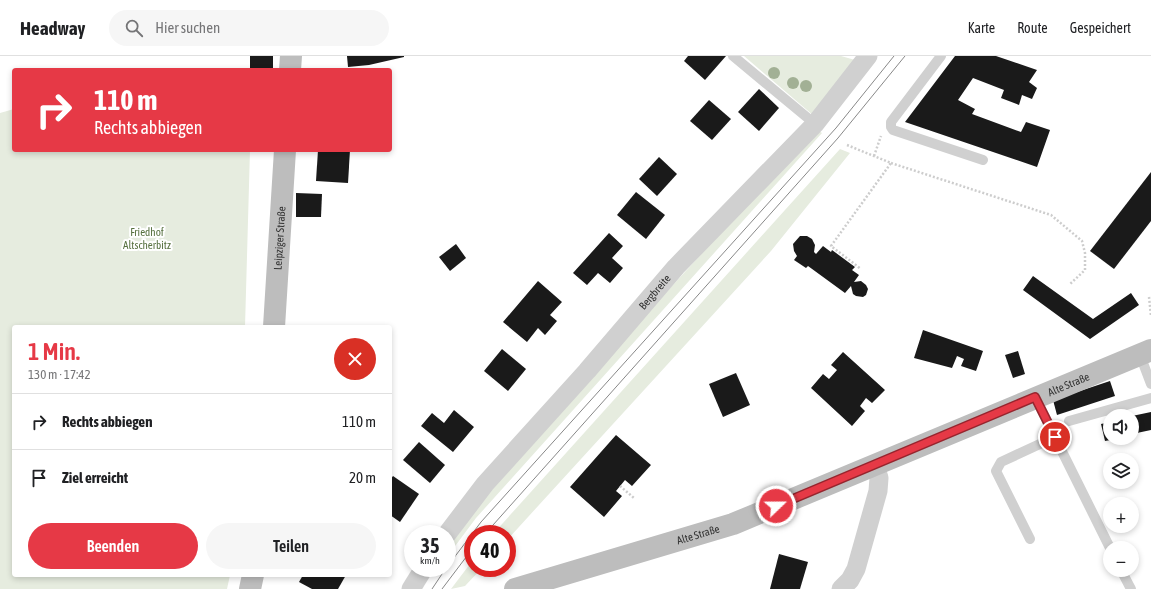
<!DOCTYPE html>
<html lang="de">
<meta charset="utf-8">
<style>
body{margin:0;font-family:"Asap Condensed",sans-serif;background:#f6f6f6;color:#202124;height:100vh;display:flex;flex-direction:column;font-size:15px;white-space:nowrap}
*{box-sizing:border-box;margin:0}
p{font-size:13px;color:#757577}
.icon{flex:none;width:22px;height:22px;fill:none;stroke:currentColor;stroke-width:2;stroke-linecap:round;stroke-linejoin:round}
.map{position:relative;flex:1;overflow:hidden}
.drawer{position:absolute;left:12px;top:269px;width:380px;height:252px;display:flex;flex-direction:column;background:#fff;border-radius:4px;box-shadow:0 2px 6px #0003}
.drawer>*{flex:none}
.hud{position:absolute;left:12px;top:12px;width:380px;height:84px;border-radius:4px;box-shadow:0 2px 6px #0003;background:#e63946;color:#fff;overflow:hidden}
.buttons{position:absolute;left:1103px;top:353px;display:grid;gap:8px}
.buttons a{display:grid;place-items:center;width:36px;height:36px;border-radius:50%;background:#fff;box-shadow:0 2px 6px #0003;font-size:20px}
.speed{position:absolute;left:404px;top:469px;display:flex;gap:8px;font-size:20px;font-weight:700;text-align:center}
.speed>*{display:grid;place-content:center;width:52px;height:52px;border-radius:50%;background:#fff;box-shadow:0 2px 6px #0003;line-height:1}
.speed small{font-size:10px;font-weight:400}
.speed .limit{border:6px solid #d22;background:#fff;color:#111}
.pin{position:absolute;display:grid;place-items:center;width:34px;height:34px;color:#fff;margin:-17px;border:2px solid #fff;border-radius:50%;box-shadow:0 1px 4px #0007}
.me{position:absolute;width:44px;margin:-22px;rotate:68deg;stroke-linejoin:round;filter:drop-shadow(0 0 3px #0008)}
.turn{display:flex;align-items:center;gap:14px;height:84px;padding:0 16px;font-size:18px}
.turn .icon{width:52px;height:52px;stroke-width:2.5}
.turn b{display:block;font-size:28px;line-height:34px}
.round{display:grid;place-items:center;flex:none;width:42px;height:42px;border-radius:21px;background:#f6f6f6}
.overview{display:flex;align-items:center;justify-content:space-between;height:68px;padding:0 16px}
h1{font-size:24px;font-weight:600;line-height:30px;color:#e63946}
.action{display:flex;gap:8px;margin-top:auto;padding:8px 16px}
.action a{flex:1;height:46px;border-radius:24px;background:#e63946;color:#fff;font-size:16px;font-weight:600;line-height:46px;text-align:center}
.action a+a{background:#f6f6f6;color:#202124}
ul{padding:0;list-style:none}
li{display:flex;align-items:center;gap:12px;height:56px;padding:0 16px;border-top:1px solid #e0e0e0}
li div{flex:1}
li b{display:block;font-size:15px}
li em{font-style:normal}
header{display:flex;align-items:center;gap:24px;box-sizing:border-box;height:56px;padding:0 20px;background:#fff;border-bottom:1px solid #e0e0e0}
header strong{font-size:19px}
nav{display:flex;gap:22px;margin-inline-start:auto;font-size:14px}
.search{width:280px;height:36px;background:#f6f6f6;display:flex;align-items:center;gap:10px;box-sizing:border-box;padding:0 14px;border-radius:22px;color:#757577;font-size:15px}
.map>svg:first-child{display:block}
</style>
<header>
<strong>Headway</strong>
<div class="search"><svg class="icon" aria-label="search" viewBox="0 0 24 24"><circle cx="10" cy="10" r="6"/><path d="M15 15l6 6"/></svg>Hier suchen</div>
<nav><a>Karte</a><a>Route</a><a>Gespeichert</a></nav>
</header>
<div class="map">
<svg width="1151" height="533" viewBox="0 0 1151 533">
<rect width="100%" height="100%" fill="#fff"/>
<g fill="#e6ecdf">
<path d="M744,0H841L855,4L814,60Z"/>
<path d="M14,53V94H250L245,271H14V519H230L227,533H0V57Z"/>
<path d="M819,75L822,77L476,462L447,501V487L515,402L768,125Z"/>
<path d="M840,93L850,97L771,195L507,484V478H493Z"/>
<path d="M473,504V512H482L465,530L451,533Z"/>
</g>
<g fill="#1a1a1a">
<rect x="250" y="0" width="23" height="14"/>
<path d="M347,0H404V1L369,9L348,11Z"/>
<path d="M688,0H726L705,24L684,5Z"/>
<path d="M955,0H996L1037,14L1029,26L1037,32L1032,43L1022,39L1019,49L1001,42L1004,34L973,22L958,44L975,53L972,58L1021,76L1026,66L1050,74L1037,111L905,66Z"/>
<path d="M759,33L779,52L759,75L738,56Z"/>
<path d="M709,44L731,63L712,84L690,65Z"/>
<path d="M318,94H350L348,127L316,125Z"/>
<path d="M659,101L677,118L657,140L639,123Z"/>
<path d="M1151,116V165L1114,213L1090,195Z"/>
<path d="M636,136L665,159L646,183L617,159Z"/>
<path d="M296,137L322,138L321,161H296Z"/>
<path d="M609,177L623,190L612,202L623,212L610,227L598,217L587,229L573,217Z"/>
<path d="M800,180H807L812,183L815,189L814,196L816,198L823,190L831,196L832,194L855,211L852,214L859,219L854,226L861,225L866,229L868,233L866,239L863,241L856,240L853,238L851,230L845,237L808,210L806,212L794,204L797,200L794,195L793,188Z"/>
<path d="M456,188L466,202L450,215L439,201Z"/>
<path d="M1033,220L1093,263L1131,237L1139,249L1090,283L1023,234Z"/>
<path d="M538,225L562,246L550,259L557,265L545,279L538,272L527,286L503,266Z"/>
<path d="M923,274L983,295L976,315L961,310L964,303L957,300L952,312L914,302Z"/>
<path d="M502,293L526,313L508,335L484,315Z"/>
<path d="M1018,295L1025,318L1013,322L1005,299Z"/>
<path d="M843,296L885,334L872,347L866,342L860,350L865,355L852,370L811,332L823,318L829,323L837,314L831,309Z"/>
<path d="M736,317L750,349L723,361L709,328Z"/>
<path d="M1110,325L1115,340L1057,359L1053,344Z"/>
<path d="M454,354L474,371L453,396L421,370L432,357L444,367Z"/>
<path d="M1151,356V374L1132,378V360Z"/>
<path d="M1110,366V382L1116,383L1105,385L1101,368Z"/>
<path d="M616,379L651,409L632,430L625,424L616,435L622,440L604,461L570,431Z"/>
<path d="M419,386L445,409L430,427L403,404Z"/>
<path d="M393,420L419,438L400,466L390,459V424Z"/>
<path d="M779,498L808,506L800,533H770Z"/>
<path d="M303,519H346L338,533H312L299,526Z"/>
</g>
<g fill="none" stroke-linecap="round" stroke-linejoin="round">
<g stroke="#cdcdcd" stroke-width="2.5" stroke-dasharray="2 2" stroke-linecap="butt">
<path d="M847,89L891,107L831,190L861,213"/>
<path d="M874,100L881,80"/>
<path d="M891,107L1051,159L1082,185L1085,197V214L1069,229"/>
<path d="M1149,241L1151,260"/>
<path d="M620,430L634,442"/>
</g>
<g stroke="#d0d0d0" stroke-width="10">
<path d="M733,0L815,68"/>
<path d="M941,0L891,66V71L893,74L983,104"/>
<path d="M1140,299L1151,328"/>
<path d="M1035,341L1110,492"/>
<path d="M1069,365L1151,342"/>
<path d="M1030,483L996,415L1001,406L1055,381"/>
<path d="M1121,514L1131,533"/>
</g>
<g stroke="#d0d0d0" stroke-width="19">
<path id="s1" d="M447,478L485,428L587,315L676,211L815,68L868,0"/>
<path d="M411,533L424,512"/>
<path d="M841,533L850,524L856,513L878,435L879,422L875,409"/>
</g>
<g stroke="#bdbdbd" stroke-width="22">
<path d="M290,14L291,0"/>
<path id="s2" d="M274,271L285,94"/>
<path d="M250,533L253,519"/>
<path id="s3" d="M515,533L733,468L1151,294"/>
</g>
<g stroke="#888" stroke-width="1">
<path d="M485,478L838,82L905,0"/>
<path d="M447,511L481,466L836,72L894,0"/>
<path d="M432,533L446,512"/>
<path d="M442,533L473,492"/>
</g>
</g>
<g fill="#a2b095">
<circle cx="774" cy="17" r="6"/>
<circle cx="793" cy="27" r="6"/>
<circle cx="806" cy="30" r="6"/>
</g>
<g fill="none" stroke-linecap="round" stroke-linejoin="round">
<g stroke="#96252e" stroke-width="10">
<path id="route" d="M776,450L1035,341L1055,381"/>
</g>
<use href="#route" stroke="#e63946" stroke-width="7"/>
</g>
<g text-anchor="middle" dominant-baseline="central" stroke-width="4" stroke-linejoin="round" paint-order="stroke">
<g font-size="11" fill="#56703f" stroke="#fff">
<text x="147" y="176">Friedhof<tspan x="147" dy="13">Altscherbitz</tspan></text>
</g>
<g font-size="11" fill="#333" stroke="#fff">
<text stroke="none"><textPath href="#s2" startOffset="89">Leipziger Straße</textPath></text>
<text stroke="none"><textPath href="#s1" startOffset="319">Bergbreite</textPath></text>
<text stroke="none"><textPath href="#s3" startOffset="591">Alte Straße</textPath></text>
<text stroke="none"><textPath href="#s3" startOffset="191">Alte Straße</textPath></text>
</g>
</g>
</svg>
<div class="buttons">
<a><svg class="icon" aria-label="sound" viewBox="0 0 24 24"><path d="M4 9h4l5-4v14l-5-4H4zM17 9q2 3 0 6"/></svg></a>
<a><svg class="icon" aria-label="layers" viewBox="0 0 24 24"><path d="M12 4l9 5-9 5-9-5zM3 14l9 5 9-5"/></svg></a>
<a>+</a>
<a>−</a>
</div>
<div class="speed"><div>35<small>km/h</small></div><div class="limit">40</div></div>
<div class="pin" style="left:1055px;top:381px;background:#d93025"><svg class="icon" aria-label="arrive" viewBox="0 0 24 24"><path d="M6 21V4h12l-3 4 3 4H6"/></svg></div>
<svg class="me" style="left:776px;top:450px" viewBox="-20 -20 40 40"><circle r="17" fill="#e63946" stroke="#fff" stroke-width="3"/><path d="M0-11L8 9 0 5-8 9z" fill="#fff"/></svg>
<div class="hud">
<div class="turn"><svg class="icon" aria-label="right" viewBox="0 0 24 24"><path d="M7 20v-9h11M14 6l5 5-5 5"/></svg><div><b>110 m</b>Rechts abbiegen</div></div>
</div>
<section class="drawer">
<div class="overview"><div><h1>1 Min.</h1><p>130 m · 17:42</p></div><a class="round" style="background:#d93025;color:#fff"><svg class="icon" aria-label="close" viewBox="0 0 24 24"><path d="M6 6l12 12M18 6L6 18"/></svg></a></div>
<ul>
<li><svg class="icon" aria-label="right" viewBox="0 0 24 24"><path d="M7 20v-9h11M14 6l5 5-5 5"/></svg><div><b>Rechts abbiegen</b></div><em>110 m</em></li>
<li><svg class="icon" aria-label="arrive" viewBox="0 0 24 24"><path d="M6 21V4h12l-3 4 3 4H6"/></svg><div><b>Ziel erreicht</b></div><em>20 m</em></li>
</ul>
<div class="action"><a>Beenden</a><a>Teilen</a></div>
</section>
</div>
